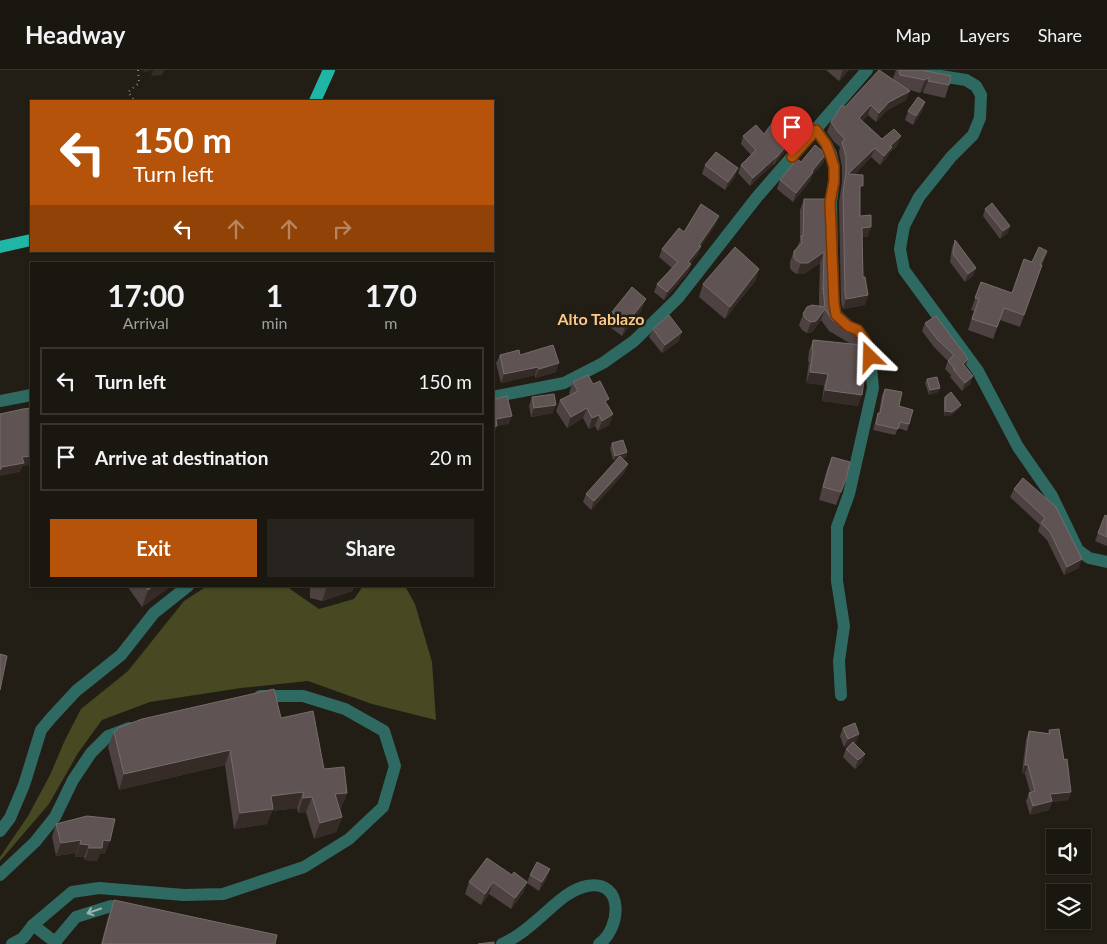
<!DOCTYPE html>
<style>
body{margin:0;font-family:Lato,sans-serif;background:#27231e;color:#f1f3f6;height:100vh;display:flex;flex-direction:column;font-size:19px;white-space:nowrap}
*{box-sizing:border-box;margin:0}
p{font-size:16px;color:#9f9f9f}
.icon{flex:none;width:28px;height:28px;fill:none;stroke:currentColor;stroke-width:2;stroke-linecap:round;stroke-linejoin:round}
.map{position:relative;flex:1;overflow:hidden}
.panel{position:absolute;left:30px;top:192px;width:464px;height:325px;display:flex;flex-direction:column;background:#1a1610;border-radius:0px;box-shadow:0 1px 4px #0004,0 0 0 1px #383530}
.panel>*{flex:none}
.hud{position:absolute;left:30px;top:30px;width:464px;height:152px;border-radius:0px;box-shadow:0 1px 4px #0004,0 0 0 1px #383530;background:#b45309;color:#fff;overflow:hidden}
.fabs{position:absolute;left:1046px;top:759px;display:grid;gap:10px}
.fabs a{display:grid;place-items:center;width:45px;height:45px;border-radius:0px;background:#1a1610;box-shadow:0 1px 4px #0004,0 0 0 1px #383530;font-size:25px}
.pin{position:absolute;display:grid;place-items:center;width:42px;height:42px;color:#fff;margin:-51px -21px;border-radius:50% 50% 50% 0;rotate:-45deg;box-shadow:0 0 5px #0007}
.pin .icon{rotate:45deg}
.me{position:absolute;width:55px;margin:-28px;rotate:338deg;stroke-linejoin:round;filter:drop-shadow(0 0 4px #0008)}
.turn{display:flex;align-items:center;gap:18px;height:105px;padding:0 20px;font-size:22px}
.turn .icon{width:65px;height:65px;stroke-width:2.5}
.turn b{display:block;font-size:35px;line-height:42px}
.lanes{display:flex;align-items:center;height:48px;padding:0 20px;background:#0003;justify-content:center;gap:25px;direction:ltr}
.lanes .off{opacity:.35}
.eta{display:flex;justify-content:space-evenly;align-items:center;height:85px;text-align:center}
.eta b{font-size:30px;font-weight:700;line-height:35px}
.cta{display:flex;gap:10px;margin-top:auto;padding:10px 20px}
.cta a{flex:1;height:58px;border-radius:0px;background:#b45309;color:#fff;font-size:20px;font-weight:700;line-height:58px;text-align:center}
.cta a+a{background:#27231e;color:#f1f3f6}
ul{padding:0;list-style:none}
li{display:flex;align-items:center;gap:15px;height:68px;margin:0 10px 8px;padding:0 10px;border:2px solid #383530;border-radius:0px}
li div{flex:1}
li b{display:block;font-size:19px}
li em{font-style:normal}
header{display:flex;align-items:center;gap:30px;box-sizing:border-box;height:70px;padding:0 25px;background:#1a1610;border-bottom:1px solid #383530}
header strong{font-size:24px}
nav{display:flex;gap:28px;margin-inline-start:auto;font-size:18px}
.map>svg:first-child{display:block}
</style>
<header>
<strong>Headway</strong>
<nav><a>Map</a><a>Layers</a><a>Share</a></nav>
</header>
<div class="map">
<svg width="1107" height="874" viewBox="0 0 1107 874">
<rect width="100%" height="100%" fill="#221e15"/>
<path fill="#464921" d="M207,516H290V519L319,539L354,529L363,516H405L415,534L432,592L436,650L372,634L308,611L241,618L150,632L102,650L78,683L49,734L0,791V787L28,746L50,705L65,670L81,639L128,601L184,531Z"/>
<g fill="none" stroke-linecap="round" stroke-linejoin="round">
<path stroke="#837f78" stroke-width="2" stroke-dasharray="1 4" stroke-linecap="butt" d="M138,0L139,13L128,22L134,30L142,31"/>
<g stroke="#2f6a62" stroke-width="12">
<path d="M903,0L966,10L976,16L981,25L980,48L973,65L951,87L919,127L904,156L900,179L904,200L978,301L1018,377L1052,426L1078,480L1089,488L1107,492"/>
<path d="M816,60L826,74L831,84L834,97V111L831,132L833,233L836,245L848,256L858,261L866,272L870,287L873,318L849,424L837,457V511L844,556L839,591L841,625"/>
<path d="M492,327L564,313L603,293L634,271L678,228L757,127L867,0"/>
<path d="M0,331L31,325"/>
<path d="M0,761L10,748L24,715L41,660L51,648L76,621L121,585L154,543L188,516"/>
<path d="M0,805L35,772L55,747L73,710L91,683L108,666L129,658"/>
<path d="M33,855L55,872L56,874"/>
<path d="M55,872L76,847L111,836L127,839"/>
<path d="M12,874L23,868L33,855L72,822L99,818L184,825L223,824L304,797L349,769L383,737L395,696L384,661L345,639L303,626H260"/>
<path d="M502,874C516,868 526,860 537,850C552,838 567,820 587,816C625,809 621,859 599,874"/>
</g>
<g stroke="#20b6a6" stroke-width="12">
<path d="M315,31L329,0"/>
<path d="M0,177L31,170"/>
</g>
</g>
<g fill="#4d4241">
<path d="M826,0H849L839,11Z"/>
<path d="M896,0H921L949,15L945,28L923,23L924,20L920,23L910,20L906,30L886,41L876,52L868,45L862,51L882,69L897,76L889,83L888,86L880,95L871,87L854,105L860,123V146L868,167H862L863,207L868,225L865,235L843,239L841,232L839,132L842,112V97L839,82L840,77L834,72L827,62L831,52L845,37L894,10L893,8Z"/>
<path d="M925,32L922,41L913,55L905,50L908,41Z"/>
<path d="M803,55L800,63L774,95L773,94L750,116L738,103L741,95L751,85L741,74L743,66L764,64Z"/>
<path d="M826,84L823,93L812,105L810,111L793,132L777,119L780,110L801,92Z"/>
<path d="M705,95L735,107L725,120L702,104Z"/>
<path d="M804,129H827L829,222L832,236L834,240L863,267L861,275L858,336L822,331L824,315L806,313L809,292L808,291L809,281L813,270L851,274L829,261L821,250L812,262L807,263L802,260L799,255L804,242L819,236V227L820,193L804,204H797L792,201L790,198V192L794,181L797,177L800,171V140Z"/>
<path d="M985,139L1008,163L1000,169L983,146Z"/>
<path d="M716,154L701,176L698,184L691,193L688,202L664,230L654,222L657,214L672,198L659,187L662,179L684,162Z"/>
<path d="M955,170L976,198L973,206L965,212L950,192L952,178Z"/>
<path d="M1047,181L1020,257L1000,250L993,269L968,260L974,241L971,240L981,212L1012,223L1032,192Z"/>
<path d="M759,199L755,211L725,249L699,227L703,214Z"/>
<path d="M641,241L622,266L607,255L612,242Z"/>
<path d="M925,253L968,289L965,296L973,306L970,314L962,321L950,307L951,305L945,299L948,291L934,277L922,261Z"/>
<path d="M653,259L679,271L662,283L649,267Z"/>
<path d="M500,285H520L556,302L535,308V305L501,313L496,293Z"/>
<path d="M927,309L940,318L938,322L929,325L925,313Z"/>
<path d="M573,312L593,314L613,344L609,355L598,361L595,356L589,359L583,348L567,358L556,341L560,330L571,325L569,323Z"/>
<path d="M885,319L899,336L909,354L907,361L898,358L895,365L873,360L876,349L878,343H879L882,325Z"/>
<path d="M532,327L553,343L531,347L529,336Z"/>
<path d="M945,327L959,339L950,346H944V331Z"/>
<path d="M612,373L627,382L626,387L622,388L625,402L591,440L583,432L586,424L618,389L613,390L610,378Z"/>
<path d="M832,387L846,409L836,435L819,430L827,399Z"/>
<path d="M1023,408L1079,498L1064,505L1047,470L1038,461L1040,455L1010,427L1014,419Z"/>
<path d="M1107,446V476L1095,471L1098,463Z"/>
<path d="M127,516H171L142,537Z"/>
<path d="M310,516H355L352,521L322,531L310,528Z"/>
<path d="M281,648L324,699L347,723L341,738L340,739L342,747L336,762L314,769L306,742L298,743L297,738L272,741L267,754L234,759L225,695L119,720L108,677L114,662Z"/>
<path d="M843,658L859,664L856,672L854,673L865,684L862,692L855,699L843,687L846,679L851,674L844,677L840,666Z"/>
<path d="M1049,660L1064,690L1071,722L1068,730L1052,732L1049,740L1030,745L1026,731L1029,723L1030,722L1025,704L1022,703L1026,669L1029,661L1048,663Z"/>
<path d="M56,754L105,784L100,783L97,791L85,790L84,787H75L76,783L56,786L52,767Z"/>
<path d="M512,805L527,812L530,805L547,808L539,821L527,813L523,823L511,839L489,824L481,835L465,824L469,812Z"/>
<path d="M114,830L275,874H101L108,847Z"/>
</g>
<g fill="#352c28">
<path d="M144,0H151L150,1L143,2Z"/>
<path d="M153,0H164L162,5L151,6Z"/>
<path d="M843,0H849L839,11Z"/>
<path d="M930,7L928,11L924,20L920,23L925,10Z"/>
<path d="M910,21L906,30L886,41L876,52L879,43L889,32Z"/>
<path d="M925,32L922,41L913,55L916,46Z"/>
<path d="M871,35L868,45L856,58L859,48Z"/>
<path d="M803,55L800,63L774,95L777,87Z"/>
<path d="M901,66L897,76L889,83L888,86L880,95L884,86L890,76Z"/>
<path d="M875,78L871,87L845,114L848,104Z"/>
<path d="M826,84L823,93L812,105L810,111L793,132L796,123L812,101Z"/>
<path d="M776,87L773,94L750,116L753,108Z"/>
<path d="M738,98L735,107L725,120L728,112Z"/>
<path d="M719,146L716,154L701,176L698,184L686,200L688,192Z"/>
<path d="M1010,156L1008,163L1000,169L1003,161Z"/>
<path d="M871,157L868,167H859L862,158Z"/>
<path d="M1047,181L1043,193L1036,206L1040,195Z"/>
<path d="M824,182L820,193L804,204H797L801,193Z"/>
<path d="M691,194L688,202L664,230L667,222Z"/>
<path d="M976,198L973,206L965,212L968,204Z"/>
<path d="M759,199L755,211L725,249L730,237Z"/>
<path d="M868,225L865,235L843,239L846,229Z"/>
<path d="M646,229L641,241L622,266L626,254Z"/>
<path d="M825,239L821,250L812,262L807,263L811,252Z"/>
<path d="M682,262L679,271L662,283L665,275Z"/>
<path d="M968,289L965,297L963,294Z"/>
<path d="M559,293L556,302L535,308L539,299Z"/>
<path d="M538,297L535,305L501,313L504,304Z"/>
<path d="M810,302L828,304L824,315L806,313Z"/>
<path d="M973,306L970,314L962,321L965,313Z"/>
<path d="M940,318L938,322L929,325L930,320Z"/>
<path d="M825,320L862,325L858,336L822,331Z"/>
<path d="M556,335L553,343L531,347L534,338Z"/>
<path d="M961,335L959,339L950,346H944L945,341Z"/>
<path d="M587,338L583,348L567,358L571,347Z"/>
<path d="M613,344L609,355L598,361L602,351Z"/>
<path d="M599,345L595,356L589,359L592,348Z"/>
<path d="M512,346L509,354L497,356L494,364H492V357L496,349Z"/>
<path d="M627,382L626,387L613,390L615,386Z"/>
<path d="M31,386V395L23,396L20,402L0,406V400L2,397L22,387Z"/>
<path d="M628,394L625,402L591,440L594,431Z"/>
<path d="M1082,489L1079,498L1064,505L1067,497Z"/>
<path d="M153,516H171L142,537L148,520Z"/>
<path d="M327,516H355L352,521L322,531Z"/>
<path d="M859,664L856,672L844,677L848,669Z"/>
<path d="M230,680L225,695L119,720L124,704Z"/>
<path d="M865,684L862,692L855,699L858,690Z"/>
<path d="M1025,695H1028L1025,704L1022,703Z"/>
<path d="M303,722L297,738L272,741L267,754L234,759L240,743L271,726Z"/>
<path d="M1071,722L1068,730L1052,732L1049,740L1030,745L1033,736L1050,724Z"/>
<path d="M347,723L341,738L330,740L335,724Z"/>
<path d="M312,727L306,742L298,743L303,728Z"/>
<path d="M342,747L336,762L314,769L320,753Z"/>
<path d="M81,770L76,783L56,786L61,773Z"/>
<path d="M103,770L110,771L105,784L100,783L97,791L85,790L89,778Z"/>
<path d="M80,774L89,775L84,787H75Z"/>
<path d="M550,799L547,808L539,821L542,812Z"/>
<path d="M493,812L489,824L481,835L485,824Z"/>
<path d="M527,812L523,823L511,839L515,828Z"/>
</g>
<g fill="#5f5453" stroke="#766c6a">
<path d="M879,0L910,21L889,32L879,43L871,35L859,48L882,69L894,59L901,66L890,76L892,77L884,86L875,78L848,104L863,105V116H860V146L871,145V157L862,158L863,207H865L868,225L846,229L845,222L843,123L846,102V87L842,72L845,69L838,62L831,52L842,35L845,37Z"/>
<path d="M899,0H921L951,6L949,15L928,11L930,7L925,10L900,5Z"/>
<path d="M918,27L925,32L916,46L908,41Z"/>
<path d="M782,40L803,55L777,87H776L753,108L741,95L756,80L743,66L756,55L764,64Z"/>
<path d="M815,75L826,84L812,101L813,102L796,123L780,110L797,89L801,92Z"/>
<path d="M716,82L738,98L728,112L705,95Z"/>
<path d="M804,129H827L829,222L832,236L834,240L846,251L857,256L863,267L832,250L825,239L816,251L811,252L806,249L803,244L804,242L807,237L812,235L825,237L823,218V219L824,182L808,193H801L796,190L794,187V181L802,173L801,166H803Z"/>
<path d="M992,133L1010,156L1003,161L985,139Z"/>
<path d="M701,134L719,146L699,175L701,176L688,192L691,194L667,222L657,214L678,192L662,179L679,158L684,162Z"/>
<path d="M955,170L976,198L968,204L953,184Z"/>
<path d="M735,177L759,199L730,237L703,214Z"/>
<path d="M1039,177L1047,181L1040,195H1042L1024,245L1004,238L997,257L972,249L979,229L975,228L981,212L1012,223L1024,189L1032,192Z"/>
<path d="M632,217L646,229L626,254L612,242Z"/>
<path d="M669,245L682,262L665,275L653,259Z"/>
<path d="M936,246L968,289L963,294L973,306L965,313L953,299H955L948,291L954,285L937,269L925,253Z"/>
<path d="M813,270L862,275L859,302L865,303L862,325L825,320L828,304L810,302L813,281L812,280Z"/>
<path d="M553,275L559,293L539,299L538,297L504,304L500,285L519,280L520,285Z"/>
<path d="M588,305L593,314L600,311L609,329L605,331L613,344L602,351L599,345L592,348L587,338L571,347L560,330L578,321L573,312Z"/>
<path d="M937,307L940,318L930,320L927,309Z"/>
<path d="M885,319L902,322L899,336L913,340L909,354L900,352L898,359L876,354L878,343H880Z"/>
<path d="M951,322L961,335L952,342L945,341V327Z"/>
<path d="M554,324L556,335L534,338L532,327Z"/>
<path d="M507,326L512,346L496,349L497,356L492,357V330Z"/>
<path d="M31,338V386L22,387L24,393L2,397L0,400V344L23,339Z"/>
<path d="M623,370L627,382L615,386L612,373Z"/>
<path d="M620,386L628,394L594,431L586,424Z"/>
<path d="M832,387L850,392L846,409L841,422L823,417Z"/>
<path d="M1023,408L1056,437L1082,489L1067,497L1050,462L1041,453L1045,448L1014,419Z"/>
<path d="M1105,445L1107,446V467L1098,463Z"/>
<path d="M145,516H153L148,520Z"/>
<path d="M0,584L7,586L0,620Z"/>
<path d="M274,619L281,648L313,641L324,699L344,697L347,723L335,724L342,747L320,753L312,727L303,728V722L271,726L273,739L240,743L230,680L124,704L114,662L118,658L142,649Z"/>
<path d="M855,653L859,664L848,669L843,658Z"/>
<path d="M1059,659L1064,690L1067,689L1071,722L1050,724L1052,731L1033,736L1029,723L1035,721L1028,695H1025L1029,661L1050,664L1049,660Z"/>
<path d="M853,672L865,684L858,690L846,679Z"/>
<path d="M87,746L115,749L110,771L103,770L102,778H89V775L80,774L81,770L61,773L56,754Z"/>
<path d="M487,788L512,805L514,802L527,812L515,828L493,812L485,824L469,812Z"/>
<path d="M537,792L550,799L542,812L530,805Z"/>
<path d="M114,830L277,865L275,874H102Z"/>
<path d="M494,872V874H478Z"/>
</g>
<defs><path id="oneway-shaft" d="M-6 0H5M1.5-3L5.5 0L1.5 3" fill="none" stroke-width="1.6" stroke-linecap="round" stroke-linejoin="round" transform="scale(1.25)"/></defs>
<use stroke="#9ab3ac" href="#oneway-shaft" transform="translate(94 841) rotate(161)"/>
<g fill="none" stroke-linecap="round" stroke-linejoin="round">
<g stroke="#753606" stroke-width="12">
<path id="route" d="M792,87L816,60L826,74L830,84L834,97V111L830,132L834,233L836,245L848,256L858,260L866,272L870,287"/>
</g>
<use href="#route" stroke="#b45309" stroke-width="9"/>
</g>
<g text-anchor="middle" dominant-baseline="central" stroke-width="5" stroke-linejoin="round" paint-order="stroke">
<g font-size="16" font-weight="bold" fill="#fdc989" stroke="#221e15">
<text x="601" y="248">Alto Tablazo</text>
</g>
</g>
</svg>
<div class="fabs">
<a><svg class="icon" aria-label="sound" viewBox="0 0 24 24"><path d="M4 9h4l5-4v14l-5-4H4zM17 9q2 3 0 6"/></svg></a>
<a><svg class="icon" aria-label="layers" viewBox="0 0 24 24"><path d="M12 4l9 5-9 5-9-5zM3 14l9 5 9-5"/></svg></a>
</div>
<div class="pin" style="left:792px;top:87px;background:#d93025"><svg class="icon" aria-label="arrive" viewBox="0 0 24 24"><path d="M6 21V4h12l-3 4 3 4H6"/></svg></div>
<svg class="me" style="left:870px;top:287px" viewBox="-20 -20 40 40"><path d="M0-17L14 15 0 8-14 15z" fill="#b45309" stroke="#fff" stroke-width="4"/></svg>
<div class="hud">
<div class="turn"><svg class="icon" aria-label="left" viewBox="0 0 24 24"><path d="M17 20v-9H6M10 6l-5 5 5 5"/></svg><div><b>150 m</b>Turn left</div></div>
<div class="lanes"><svg class="icon" aria-label="left" viewBox="0 0 24 24"><path d="M17 20v-9H6M10 6l-5 5 5 5"/></svg><svg class="icon off" aria-label="ahead" viewBox="0 0 24 24"><path d="M12 20V5M6 11l6-6 6 6"/></svg><svg class="icon off" aria-label="ahead" viewBox="0 0 24 24"><path d="M12 20V5M6 11l6-6 6 6"/></svg><svg class="icon off" aria-label="right" viewBox="0 0 24 24"><path d="M7 20v-9h11M14 6l5 5-5 5"/></svg></div>
</div>
<section class="panel">
<div class="eta">
<div><b>17:00</b><p>Arrival</p></div>
<div><b>1</b><p>min</p></div>
<div><b>170</b><p>m</p></div>
</div>
<ul>
<li><svg class="icon" aria-label="left" viewBox="0 0 24 24"><path d="M17 20v-9H6M10 6l-5 5 5 5"/></svg><div><b>Turn left</b></div><em>150 m</em></li>
<li><svg class="icon" aria-label="arrive" viewBox="0 0 24 24"><path d="M6 21V4h12l-3 4 3 4H6"/></svg><div><b>Arrive at destination</b></div><em>20 m</em></li>
</ul>
<div class="cta"><a>Exit</a><a>Share</a></div>
</section>
</div>
